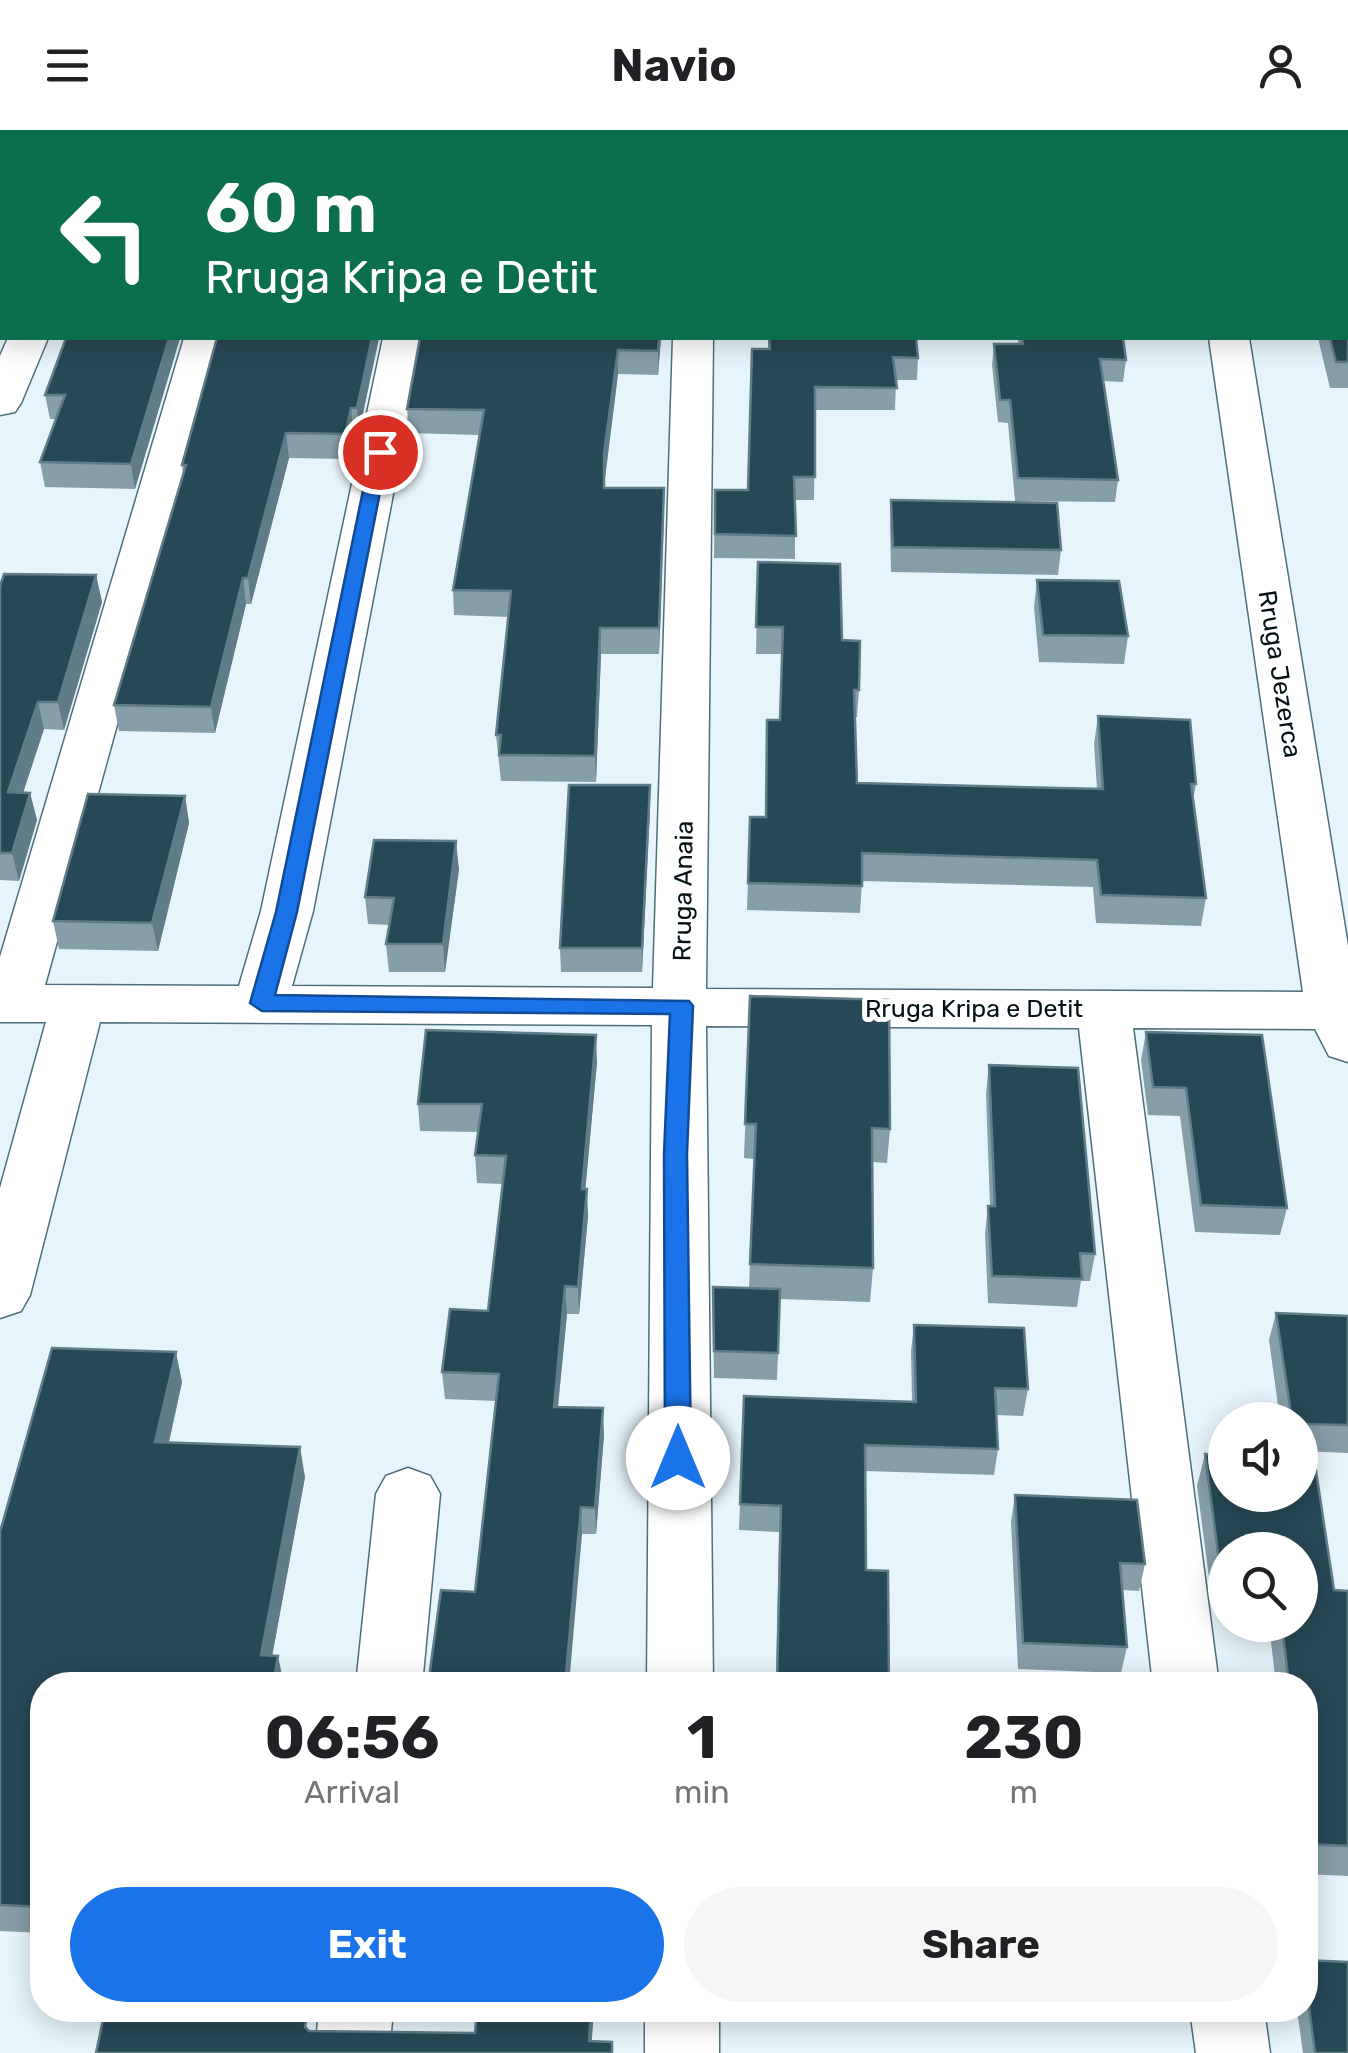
<!DOCTYPE html>
<style>
body{margin:0;font-family:Rubik,sans-serif;background:#f6f6f6;color:#202124;height:100vh;display:flex;flex-direction:column;font-size:38px;white-space:nowrap}
*{box-sizing:border-box;margin:0}
p{font-size:32px;color:#757577}
.icon{flex:none;width:55px;height:55px;fill:none;stroke:currentColor;stroke-width:2;stroke-linecap:round;stroke-linejoin:round}
.map{position:relative;flex:1;overflow:hidden}
.drawer{position:absolute;left:30px;top:1542px;width:1288px;height:350px;display:flex;flex-direction:column;background:#fff;border-radius:40px;box-shadow:0 5px 25px #0003}
.drawer>*{flex:none}
.hud{position:absolute;left:0px;top:0px;width:1350px;height:210px;box-shadow:0 5px 25px #0003;background:#0b6e4f;color:#fff;overflow:hidden}
.tools{position:absolute;left:1208px;top:1272px;display:grid;gap:20px}
.tools a{display:grid;place-items:center;width:110px;height:110px;border-radius:50%;background:#fff;box-shadow:0 5px 25px #0003;font-size:50px}
.pin{position:absolute;display:grid;place-items:center;width:85px;height:85px;color:#fff;margin:-42px;border:5px solid #fff;border-radius:50%;box-shadow:0 2px 10px #0007}
.me{position:absolute;width:110px;margin:-55px;rotate:0deg;stroke-linejoin:round;filter:drop-shadow(0 0 8px #0008)}
.turn{display:flex;align-items:center;gap:35px;height:210px;padding:0 40px;font-size:45px}
.turn .icon{width:130px;height:130px;stroke-width:2.5}
.turn b{display:block;font-size:70px;line-height:85px}
.eta{display:flex;justify-content:space-evenly;align-items:center;height:170px;text-align:center}
.eta b{font-size:60px;font-weight:700;line-height:70px}
.primary-button{display:flex;gap:20px;margin-top:auto;padding:20px 40px}
.primary-button a{flex:1;height:115px;border-radius:60px;background:#1a73e8;color:#fff;font-size:40px;font-weight:700;line-height:115px;text-align:center}
.primary-button a+a{background:#f6f6f6;color:#202124}
header{display:flex;justify-content:space-between;align-items:center;height:130px;padding:0 40px;background:#fff;font-size:45px;font-weight:700}
.map>svg:first-child{display:block}
</style>
<header><svg class="icon" aria-label="menu" viewBox="0 0 24 24"><path d="M4 6h16M4 12h16M4 18h16"/></svg>Navio<svg class="icon" aria-label="person" viewBox="0 0 24 24"><circle cx="12" cy="8" r="4"/><path d="M4 21q1-7 8-7t8 7"/></svg></header>
<div class="map">
<svg width="1348" height="1923" viewBox="0 0 1348 1923">
<rect width="100%" height="100%" fill="#e6f5fb"/>
<g fill="none" stroke-linecap="round" stroke-linejoin="round">
<path fill="#fdc9b0" fill-rule="evenodd" d="M0,50L2,51V76H0Z"/>
<g stroke="#4d6f7c" stroke-width="3">
<g id="minor">
<path d="M464,0H500V2H465Z"/>
<path d="M702,0H738V2H703Z"/>
<path d="M946,0H982L983,2H948Z"/>
<path d="M1222,0H1258L1259,2H1224Z"/>
<rect x="0" y="12" width="2" height="22"/>
<rect x="0" y="78" width="2" height="22"/>
<path d="M8,208H48L21,273L15,282L0,285V226Z"/>
<path d="M184,208H224L45,855L239,856L261,781L383,208H423L313,781L292,856L653,858L673,208H713L706,859L1303,862L1209,208H1249L1348,816V932L1329,926L1315,899L1133,898L1219,1555H1153L1079,898L706,896L713,1555H647L652,895L100,892L30,1165L21,1181L0,1188V1058L46,892H0V827Z"/>
<path d="M408,1338L430,1346L440,1364L422,1555H356L376,1364L386,1346Z"/>
<path d="M319,1880H393L389,1923H315Z"/>
<rect x="645" y="1880" width="74" height="43"/>
<path d="M1190,1880H1264L1270,1923H1196Z"/>
</g>
</g>
<use href="#minor" fill="#fff" fill-rule="evenodd"/>
</g>
<g fill="#869ea8">
<rect x="212" y="0" width="56" height="2"/>
<path d="M406,0H463L462,2H406Z"/>
<rect x="501" y="0" width="14" height="2"/>
<path d="M1050,0H1111V1Z"/>
<path d="M1348,90V258H1330L1318,208H1348Z"/>
<path d="M180,208L135,359L45,357L40,332L56,289H50L45,265Z"/>
<path d="M217,208H379L359,302H353L348,329L289,328L251,474H246L215,603L119,601L114,575L183,344L182,335Z"/>
<path d="M420,208H661L658,245L618,244L605,348V358H664L659,524H601L596,652L501,651L496,605L509,487L454,485L453,460L479,305L409,303L407,279Z"/>
<path d="M768,208H916L918,228L917,250H896L895,280H815L814,370H795V429L714,428L715,360H748L768,219Z"/>
<path d="M1018,208H1123L1126,230L1123,252L1103,251L1118,350L1115,372L1015,371L1008,293L998,292L992,235L994,214H1018Z"/>
<path d="M891,370L1061,420L1058,445L891,442L890,395Z"/>
<path d="M758,432L842,510L859,560L857,587H855L857,653L1097,659L1094,614L1098,586L1196,654L1193,671L1206,768L1201,796L1096,793L1093,757L862,751L860,783L747,780L750,687H766L780,590L782,524H756Z"/>
<path d="M96,445L102,472L64,600L44,599L23,663H30L37,690L19,751L0,750V456Z"/>
<path d="M1037,450L1128,506L1124,534L1039,532L1034,477Z"/>
<path d="M650,655L642,842H561L560,818Z"/>
<path d="M185,666L189,693L158,821L59,819L53,791Z"/>
<path d="M459,739L445,842H389L386,814L390,795L368,794L365,767Z"/>
<path d="M750,866L890,999L887,1033L873,1032V1138L870,1172L780,1169L777,1250L714,1248L713,1184L749,1158L754,1029L744,1028Z"/>
<path d="M1146,902L1287,1078L1280,1105L1195,1102L1180,986L1148,985L1141,930Z"/>
<path d="M597,932L585,1059L588,1086L579,1184H567L558,1277L604,1305L596,1404H582L475,1462L496,1271L445,1269L442,1242L488,1181L503,1054L477,1053L475,1025L478,1002L420,1001L418,974Z"/>
<path d="M989,935L1095,1124L1090,1151H1081L1077,1177L988,1173L985,1103L988,1076H990L986,963Z"/>
<path d="M1276,1183L1348,1186V1323L1300,1321V1290H1280L1269,1210Z"/>
<path d="M914,1195L1028,1259L1023,1286L996,1285L998,1319L994,1345L865,1341L776,1554L779,1402L739,1400L744,1266L912,1272L911,1221Z"/>
<path d="M182,1252L169,1313L305,1347L272,1526H278L283,1555H42V1803L0,1801V1402Z"/>
<path d="M1205,1324L1225,1325V1365H1300V1327L1314,1328L1334,1460L1348,1461V1746L1305,1744V1555H1276L1269,1495H1300V1420H1225V1464L1211,1463L1197,1356Z"/>
<path d="M1015,1365L1145,1434L1139,1461L1122,1460L1127,1517L1121,1543L1018,1539L1011,1392Z"/>
<path d="M1305,1830L1348,1923H1303L1297,1880H1305Z"/>
</g>
<g fill="#607c87">
<path d="M169,208H180L135,359L131,334Z"/>
<path d="M372,208H379L359,302L357,278Z"/>
<path d="M659,208H661L658,245V221Z"/>
<path d="M618,220V244L605,348L604,323Z"/>
<path d="M351,278L353,302L348,329L345,304Z"/>
<path d="M286,303L289,328L251,474L248,448Z"/>
<path d="M664,358V383L659,524V498Z"/>
<path d="M96,445L102,472L64,600L58,572Z"/>
<path d="M243,448L246,474L215,603L211,577Z"/>
<path d="M600,498L601,524L596,652L595,626Z"/>
<path d="M38,572L44,599L14,690L8,662Z"/>
<path d="M650,655V679L642,842V818Z"/>
<path d="M30,663L37,690L19,751L12,723Z"/>
<path d="M185,666L189,693L158,821L152,793Z"/>
<path d="M456,711L459,739L445,842L443,814Z"/>
<path d="M596,905L597,932L583,1086L582,1059Z"/>
<path d="M587,1059L588,1086L579,1184L578,1157Z"/>
<path d="M565,1156L567,1184L555,1304L554,1277Z"/>
<path d="M176,1222L182,1252L162,1342L155,1312Z"/>
<path d="M603,1278L604,1305L596,1404L595,1378Z"/>
<path d="M300,1317L305,1347L267,1554L261,1525Z"/>
<path d="M581,1377L582,1404L569,1555H565Z"/>
<path d="M278,1526L284,1555H273Z"/>
<path d="M591,1880H594L591,1923L589,1911Z"/>
</g>
<g fill="#274855" stroke="#607c87" stroke-width="2.5">
<path d="M1348,90V232H1336L1330,208H1348Z"/>
<path d="M66,208H169L131,334L40,332L65,265H45Z"/>
<path d="M217,208H372L357,278H351L345,304L286,303L248,448H243L211,577L114,575L186,335H182Z"/>
<path d="M420,208H659L658,221L618,220L604,323V358H664L659,498H600L595,626L499,625L501,605H496L511,461L453,460L484,280L407,279Z"/>
<path d="M769,208H916L918,228L893,227L897,258L815,257V347H794L796,406L715,404V360H748L752,219H770Z"/>
<path d="M1022,208H1123L1126,230L1100,229L1118,350L1018,348L1010,270H1000L994,214H1023Z"/>
<path d="M891,370L1057,373L1061,420L893,417Z"/>
<path d="M758,432L840,434L842,510L860,511L859,560H854L857,653L1103,659L1098,586L1190,590L1196,654H1191L1206,768L1101,765L1097,730L862,723V756L748,753L750,687H766L767,590H780L783,497H756Z"/>
<path d="M4,444L96,445L58,572H38L8,662L30,663L12,723H0V456Z"/>
<path d="M1037,450L1119,451L1128,506L1043,505Z"/>
<path d="M569,655H650L642,818H560Z"/>
<path d="M88,664L185,666L152,793L53,791Z"/>
<path d="M374,710L456,711L443,814H386L394,768L365,767Z"/>
<path d="M750,866L889,870L890,999L872,998L873,1138L750,1134L756,994H745Z"/>
<path d="M426,900L596,905L582,1059H587L578,1157L565,1156L554,1277L603,1278L595,1378L581,1377L565,1555H428L441,1460L475,1462L499,1244L442,1242L450,1179L488,1181L506,1026L475,1025L482,974H418Z"/>
<path d="M1146,902L1262,905L1287,1078L1201,1075L1186,958L1153,957Z"/>
<path d="M989,935L1078,938L1095,1124L1080,1123L1082,1149L992,1146L988,1076H995Z"/>
<path d="M713,1157L780,1159L778,1223L714,1221Z"/>
<path d="M1276,1183L1348,1186V1295L1300,1294V1290H1292Z"/>
<path d="M914,1195L1024,1198L1028,1259L995,1258L998,1319L865,1315L866,1440L888,1441L889,1555H702V1552L777,1554L781,1376L740,1374L744,1266L916,1272Z"/>
<path d="M52,1218L176,1222L155,1312L300,1317L261,1525L278,1526L273,1555H42V1777L0,1775V1402Z"/>
<path d="M1205,1324L1225,1325V1365H1300V1327L1314,1328L1334,1460L1348,1461V1716L1305,1714V1555H1289L1282,1495H1300V1420H1225V1431H1219Z"/>
<path d="M1015,1365L1137,1370L1145,1434L1120,1433L1127,1517L1023,1513Z"/>
<path d="M1305,1830L1348,1832V1923H1315L1305,1846Z"/>
<path d="M105,1880H234L307,1884L305,1897L309,1901L475,1903L477,1880H591L589,1911L612,1912V1923H96Z"/>
</g>
<path fill="#1a73e8" stroke="#114b97" stroke-width="2.5" d="M380,317L388,322L297,782L275,865L689,871L693,876L687,1024L691,1328L687,1335L678,1338L669,1335L665,1328L664,1024L670,884L262,881L250,873L276,782L371,322Z"/>
<g text-anchor="middle" dominant-baseline="central" stroke-width="10" stroke-linejoin="round" paint-order="stroke">
<g font-size="25" fill="#041116" stroke="#fff">
<text transform="translate(1280 544) rotate(81)">Rruga Jezerca</text>
<text transform="translate(683 761) rotate(-89)">Rruga Anaia</text>
<text x="974" y="878">Rruga Kripa e Detit</text>
</g>
</g>
</svg>
<div class="tools">
<a><svg class="icon" aria-label="sound" viewBox="0 0 24 24"><path d="M4 9h4l5-4v14l-5-4H4zM17 9q2 3 0 6"/></svg></a>
<a><svg class="icon" aria-label="search" viewBox="0 0 24 24"><circle cx="10" cy="10" r="6"/><path d="M15 15l6 6"/></svg></a>
</div>
<div class="pin" style="left:380px;top:322px;background:#d93025"><svg class="icon" aria-label="arrive" viewBox="0 0 24 24"><path d="M6 21V4h12l-3 4 3 4H6"/></svg></div>
<svg class="me" style="left:678px;top:1328px" viewBox="-20 -20 40 40"><circle r="19" fill="#fff"/><path d="M0-13L10 11 0 6-10 11z" fill="#1a73e8"/></svg>
<div class="hud">
<div class="turn"><svg class="icon" aria-label="left" viewBox="0 0 24 24"><path d="M17 20v-9H6M10 6l-5 5 5 5"/></svg><div><b>60 m</b>Rruga Kripa e Detit</div></div>
</div>
<section class="drawer">
<div class="eta">
<div><b>06:56</b><p>Arrival</p></div>
<div><b>1</b><p>min</p></div>
<div><b>230</b><p>m</p></div>
</div>
<div class="primary-button"><a>Exit</a><a>Share</a></div>
</section>
</div>
